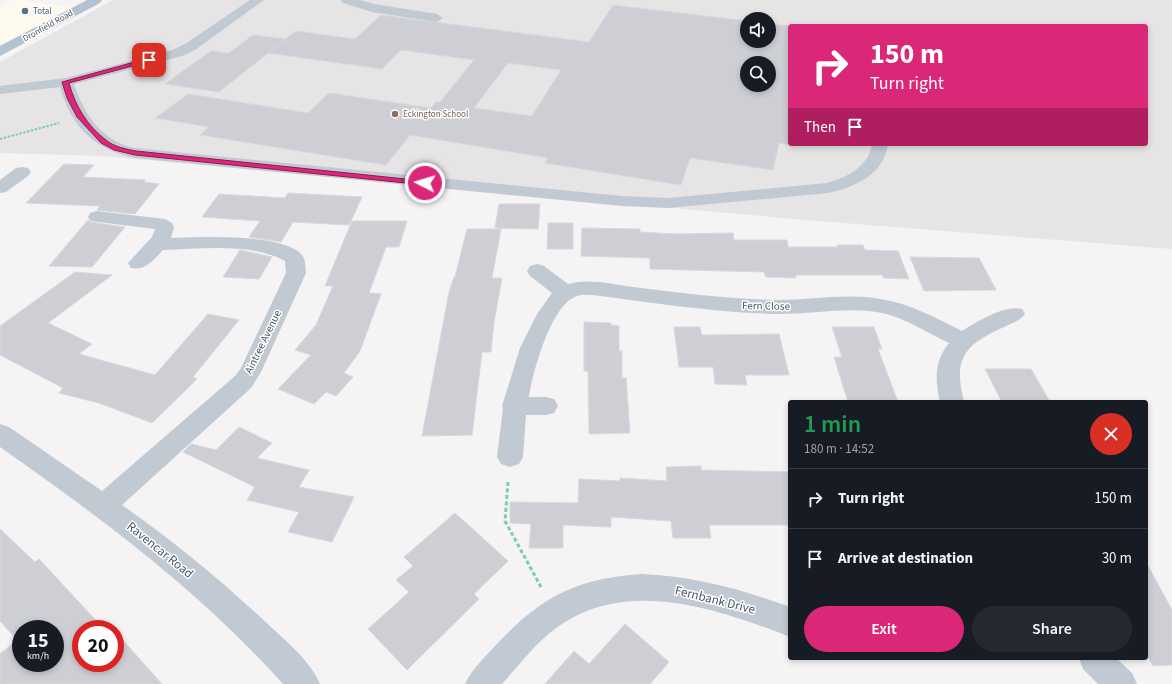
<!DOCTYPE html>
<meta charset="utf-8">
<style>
body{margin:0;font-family:"Source Sans 3",sans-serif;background:#242831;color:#f1f3f6;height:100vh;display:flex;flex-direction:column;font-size:15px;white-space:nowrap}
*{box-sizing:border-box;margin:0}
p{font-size:13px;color:#9ea1a6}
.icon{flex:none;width:22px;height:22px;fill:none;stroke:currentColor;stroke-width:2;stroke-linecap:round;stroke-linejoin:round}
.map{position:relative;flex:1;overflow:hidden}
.side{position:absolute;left:788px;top:400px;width:360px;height:260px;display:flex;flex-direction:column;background:#171b24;border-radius:4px;box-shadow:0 2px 6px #0003}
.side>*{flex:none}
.banner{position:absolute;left:788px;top:24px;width:360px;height:122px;border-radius:4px;box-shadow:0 2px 6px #0003;background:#db2777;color:#fff;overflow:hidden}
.fabs{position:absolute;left:740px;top:12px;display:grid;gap:8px}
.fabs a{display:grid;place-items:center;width:36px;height:36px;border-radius:50%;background:#171b24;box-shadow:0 2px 6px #0003;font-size:20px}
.speed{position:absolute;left:12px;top:620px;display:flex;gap:8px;font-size:20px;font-weight:700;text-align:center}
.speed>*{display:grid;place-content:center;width:52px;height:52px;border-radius:50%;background:#171b24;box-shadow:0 2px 6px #0003;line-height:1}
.speed small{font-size:10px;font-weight:400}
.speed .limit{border:6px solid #d22;background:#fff;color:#111}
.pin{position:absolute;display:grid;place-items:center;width:34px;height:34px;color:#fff;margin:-17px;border-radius:8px;box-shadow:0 2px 6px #0006}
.me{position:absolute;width:44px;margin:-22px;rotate:275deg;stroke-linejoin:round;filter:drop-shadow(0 0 3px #0008)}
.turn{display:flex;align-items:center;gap:14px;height:84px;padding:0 16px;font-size:18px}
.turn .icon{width:52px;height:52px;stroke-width:2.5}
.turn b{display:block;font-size:28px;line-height:34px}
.then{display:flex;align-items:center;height:38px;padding:0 16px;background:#0003;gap:8px;font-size:15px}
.round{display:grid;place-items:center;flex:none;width:42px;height:42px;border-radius:21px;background:#242831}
.head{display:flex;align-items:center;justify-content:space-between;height:68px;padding:0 16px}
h1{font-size:24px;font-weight:600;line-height:30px;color:#1e9e55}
.action{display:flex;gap:8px;margin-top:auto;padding:8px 16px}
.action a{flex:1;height:46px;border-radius:24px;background:#db2777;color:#fff;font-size:16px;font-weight:600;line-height:46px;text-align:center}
.action a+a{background:#242831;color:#f1f3f6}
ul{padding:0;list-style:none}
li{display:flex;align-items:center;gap:12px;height:60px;padding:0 16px;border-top:1px solid #363941}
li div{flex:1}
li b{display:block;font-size:15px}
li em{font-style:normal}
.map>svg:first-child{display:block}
</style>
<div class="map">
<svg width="1172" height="684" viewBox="0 0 1172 684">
<rect width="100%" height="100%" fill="#f5f3f3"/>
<path fill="#fdf9ef" d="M13,0H20L71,7L3,44L0,43V7Z"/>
<path fill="#e6e4e5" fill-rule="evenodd" d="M113,0H1172V249L805,220L103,156L0,153V62ZM747,19H769V41H747ZM790,26H1146V144H790ZM747,63H769V85H747Z"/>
<g fill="#cdcfd5" stroke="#d7d9de" fill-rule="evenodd">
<path d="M613,5L747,21V41H769V24L790,26V145L779,143L773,170L690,158L681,185L545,163L548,158L410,135L386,165L200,135L209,127L155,118L188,94L308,113L329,93L431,108L436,102H440L474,60L401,50L382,69L268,53L296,31L355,39L381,15L589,42ZM508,63L561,70L532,116L474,108ZM747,63H769V85H747Z"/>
<path d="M253,35L286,39L219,92L165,84L211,51L229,53Z"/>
<path d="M64,164L94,165L83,177L146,180L144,182L159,184L135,214L97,210L100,206L26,203Z"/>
<path d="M288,193L362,197L349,225L293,222L281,242L249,237L260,221L202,217L219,194L285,198Z"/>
<path d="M499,204H540L538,229L495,228Z"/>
<path d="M88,220L90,222L125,227L92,267L49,266Z"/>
<path d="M352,221H407L399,247H386L369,293L381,294L360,351L344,373L353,377L336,396L326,392L314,404L278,389L311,355L295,350L316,325L333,286H325Z"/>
<path d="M548,223H573V249H547Z"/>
<path d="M582,228L640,229V232L675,234L733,233L734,240H787L788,247H838L837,245H863L865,250L898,251L909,279L883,278V275H795L796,278L766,277L764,272L650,269V258L581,256Z"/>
<path d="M467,229H501L492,278H502L494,322L491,352H482L472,435L422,436L449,292L454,277H455Z"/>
<path d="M240,250L272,257L259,279L223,277Z"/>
<path d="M910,257L979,258L996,290L924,291Z"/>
<path d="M75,272L112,275L48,323L92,344L79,354L155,375L208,314L239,320L193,377L197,379L152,423L99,403L59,393L63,388L0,355V326Z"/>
<path d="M584,322L611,323V325L619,326V351H622V378H626L630,433L589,434L588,371H584Z"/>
<path d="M674,327H700L702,335L779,334L789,375H745L747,385L715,384L713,367H679Z"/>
<path d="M832,327H874L882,349H878L898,402H848L834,357H842Z"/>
<path d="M985,369H1031L1050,402H1002Z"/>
<path d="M239,427L272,443L257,458L309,470L299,487L354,497L332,542L288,532L299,512L247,500L255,487L183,452L191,444L216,450Z"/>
<path d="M701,466V470L790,472V525H709L711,538H673L671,521L611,517V527L563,525V548H529L531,524L510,523V502L578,503L579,479L620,481V478L667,481L666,467Z"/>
<path d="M455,513L508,561L474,594L479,599L407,670L368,629L409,592L396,580L413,566L404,557Z"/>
<path d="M0,529L35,562L39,559L104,629H81V663H115V640L120,637L162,684H0V654L17,640L0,621ZM21,629H55V663H21Z"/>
<path d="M1146,562L1172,610V665L1153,666L1146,654Z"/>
<path d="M625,624L669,662L650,684H545L574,651L589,664Z"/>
</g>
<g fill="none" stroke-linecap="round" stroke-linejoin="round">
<path stroke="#7ad0a6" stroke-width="2" stroke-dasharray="2.5 1.5" stroke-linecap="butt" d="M0,139L59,123"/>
<path stroke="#7ad0a6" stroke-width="3" stroke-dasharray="4 2.5" stroke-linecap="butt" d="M508,482L505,521L541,587"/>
<g fill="#c1cad2" fill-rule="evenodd">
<path d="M250,0H264L195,50L182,56L74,84C84,115 102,141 135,148L622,196L668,198L827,183C848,177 868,167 872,144H888C884,175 855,187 828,193L668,208L622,206L135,158C94,149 72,128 60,87L0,94V86L66,78L172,50L185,44Z"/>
<path d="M341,0H360L374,4L437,14L443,18L437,22L372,12L343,3Z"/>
<path d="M22,167L28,168L31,172L28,176L6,192L0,193V180L16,168Z"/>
<path d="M97,211L165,219L172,223L174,227L171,238C199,237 284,233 302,255C306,260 305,267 306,273L261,372L251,388L122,505C175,542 224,583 271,627C288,643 311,662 320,684H283C200,591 101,518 0,447V424L9,427L102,491L235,376L241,368L286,273L285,261C250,242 201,249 163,250C154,260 145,271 131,268L128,263L152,237L155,229L90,221L88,217L90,213Z"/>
<path d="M537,264L544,266L568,284C590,278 611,284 633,287C681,293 729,299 778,300C812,300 846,293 880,299C909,303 936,318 962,331C976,322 1005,304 1022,309L1025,314C1020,321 1012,323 1004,327C964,345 953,358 964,402H940C935,380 934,362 949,343C927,333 906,318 882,313C847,306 810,315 774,314C713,312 653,303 593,295C588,295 582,294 577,296C551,304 533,372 529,397H546L554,399L558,406L554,413L546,415H526L523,457L519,464L510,467L501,464L497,457L503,408L502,406L520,348L537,314L552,293L530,276L527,271L530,266Z"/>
<path d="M641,574C693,576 741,589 790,607V637C721,610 633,579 565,622C540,637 521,663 502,684H465C472,669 484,658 495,646C541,597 574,579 641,574Z"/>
<path d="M1079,658H1116L1132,673L1137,684H1098L1083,669Z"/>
</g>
<path fill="#b3c2d1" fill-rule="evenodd" d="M87,0H102L100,3L0,56V46Z"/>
</g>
<path fill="#db2777" stroke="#8e194d" d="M149,58L151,59V61L69,83C75,105 87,126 106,140C114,147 126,149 136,151L425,181L429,183L425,185L135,155L114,150L101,143L77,117L67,98L62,82Z"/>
<circle fill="#5c6f8a" stroke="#fff" stroke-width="1.5" cx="25" cy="11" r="4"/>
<circle fill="#8d6e63" stroke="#fff" stroke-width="1.5" cx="395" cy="114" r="4"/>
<g text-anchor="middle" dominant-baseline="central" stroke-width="3" stroke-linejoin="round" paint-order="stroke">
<g font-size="9" fill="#4e5e75" stroke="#fff" text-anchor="start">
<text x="33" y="11">Total</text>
</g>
<g font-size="9" fill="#4a5661" stroke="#fff">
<text transform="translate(48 26) rotate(-29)">Dronfield Road</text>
</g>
<g font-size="9" fill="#785e54" stroke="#fff" text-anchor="start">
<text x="403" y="114">Eckington School</text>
</g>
<g font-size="11" fill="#4a5661" stroke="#fff">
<text transform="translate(766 306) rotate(1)">Fern Close</text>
<text transform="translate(263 342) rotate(-64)">Aintree Avenue</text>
</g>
<g font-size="13" fill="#4a5661" stroke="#fff">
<text transform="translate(160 550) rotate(39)">Ravencar Road</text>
<text transform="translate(715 600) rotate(14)">Fernbank Drive</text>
</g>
</g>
</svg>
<div class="fabs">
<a><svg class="icon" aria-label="sound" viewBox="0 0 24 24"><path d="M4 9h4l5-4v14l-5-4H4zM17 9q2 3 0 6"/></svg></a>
<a><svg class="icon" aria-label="search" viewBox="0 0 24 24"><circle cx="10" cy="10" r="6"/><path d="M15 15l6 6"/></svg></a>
</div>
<div class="speed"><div>15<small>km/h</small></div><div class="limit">20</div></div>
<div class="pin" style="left:149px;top:60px;background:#d93025"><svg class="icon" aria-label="arrive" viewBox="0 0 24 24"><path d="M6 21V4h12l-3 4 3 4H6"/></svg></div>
<svg class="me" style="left:425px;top:183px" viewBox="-20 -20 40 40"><circle r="17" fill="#db2777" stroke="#fff" stroke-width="3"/><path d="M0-11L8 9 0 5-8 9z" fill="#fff"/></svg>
<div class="banner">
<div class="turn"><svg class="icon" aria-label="right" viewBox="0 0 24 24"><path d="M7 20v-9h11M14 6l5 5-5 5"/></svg><div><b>150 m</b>Turn right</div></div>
<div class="then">Then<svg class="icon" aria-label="arrive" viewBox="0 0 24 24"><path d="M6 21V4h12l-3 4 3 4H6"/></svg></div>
</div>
<section class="side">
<div class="head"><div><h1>1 min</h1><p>180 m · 14:52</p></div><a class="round" style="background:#d93025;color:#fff"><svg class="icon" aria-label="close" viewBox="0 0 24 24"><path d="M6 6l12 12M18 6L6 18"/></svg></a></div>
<ul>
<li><svg class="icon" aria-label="right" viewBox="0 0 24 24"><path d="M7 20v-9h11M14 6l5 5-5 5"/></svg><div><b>Turn right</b></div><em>150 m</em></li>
<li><svg class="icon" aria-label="arrive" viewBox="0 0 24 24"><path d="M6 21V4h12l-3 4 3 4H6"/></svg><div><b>Arrive at destination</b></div><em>30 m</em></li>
</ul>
<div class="action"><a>Exit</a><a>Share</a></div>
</section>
</div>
